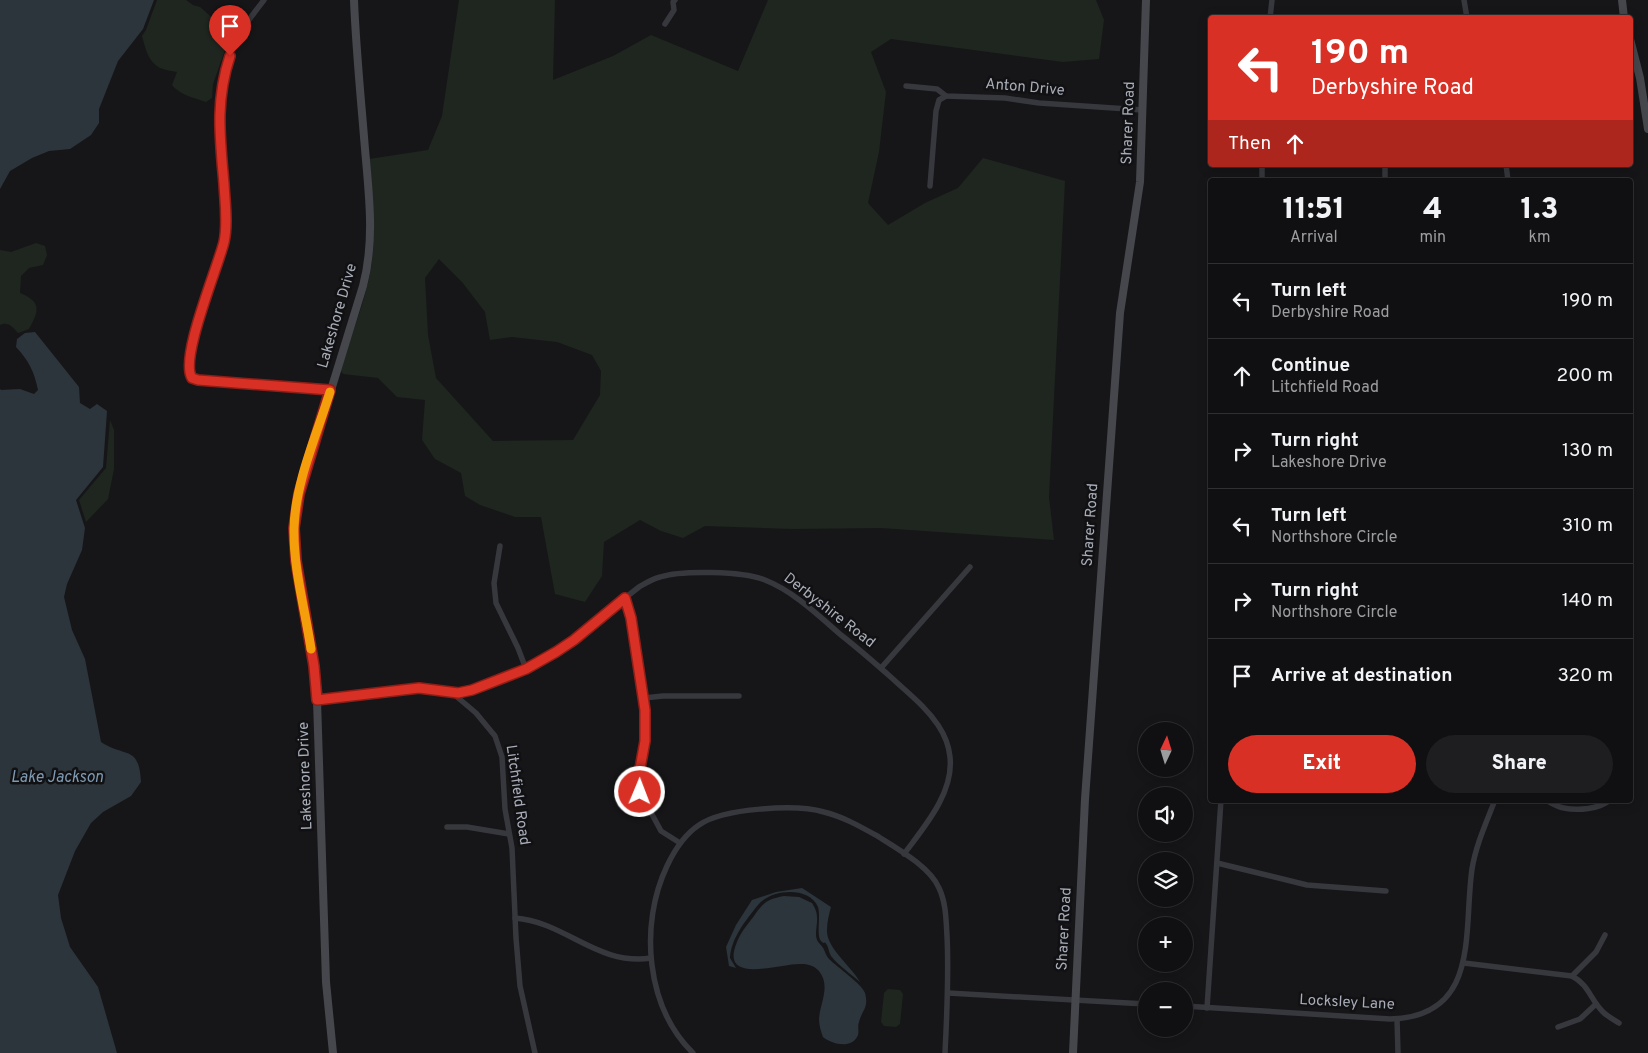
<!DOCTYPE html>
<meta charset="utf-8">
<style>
body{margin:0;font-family:Overpass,sans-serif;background:#1e1e20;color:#f1f3f6;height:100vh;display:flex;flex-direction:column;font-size:19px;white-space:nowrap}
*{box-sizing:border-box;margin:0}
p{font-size:16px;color:#9c9d9f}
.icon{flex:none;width:28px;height:28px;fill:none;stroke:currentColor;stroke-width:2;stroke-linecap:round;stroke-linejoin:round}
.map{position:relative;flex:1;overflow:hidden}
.sheet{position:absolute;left:1208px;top:178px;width:425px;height:625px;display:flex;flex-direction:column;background:#101012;border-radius:5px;box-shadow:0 2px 12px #0003,0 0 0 1px #303032}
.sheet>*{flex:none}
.banner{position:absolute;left:1208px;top:15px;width:425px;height:152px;border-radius:5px;box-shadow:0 2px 12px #0003,0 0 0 1px #303032;background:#d93025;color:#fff;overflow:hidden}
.needle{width:32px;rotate:4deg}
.fabs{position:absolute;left:1138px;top:722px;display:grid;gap:10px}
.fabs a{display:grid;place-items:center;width:55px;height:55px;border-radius:50%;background:#101012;box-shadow:0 2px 12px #0003,0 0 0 1px #303032;font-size:25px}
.pin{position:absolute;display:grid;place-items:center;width:42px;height:42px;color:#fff;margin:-51px -21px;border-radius:50% 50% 50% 0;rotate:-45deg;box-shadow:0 0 5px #0007}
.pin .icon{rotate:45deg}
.me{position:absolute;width:55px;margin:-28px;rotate:1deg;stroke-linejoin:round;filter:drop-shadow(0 0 4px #0008)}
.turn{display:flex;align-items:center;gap:18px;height:105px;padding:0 20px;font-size:22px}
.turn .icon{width:65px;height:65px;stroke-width:2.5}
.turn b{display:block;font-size:35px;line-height:42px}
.then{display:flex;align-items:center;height:48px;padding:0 20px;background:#0003;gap:10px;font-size:19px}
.eta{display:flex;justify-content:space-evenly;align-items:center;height:85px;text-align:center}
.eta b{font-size:30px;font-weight:800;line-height:35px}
.action{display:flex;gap:10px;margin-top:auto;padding:10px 20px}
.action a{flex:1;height:58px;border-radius:30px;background:#d93025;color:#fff;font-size:20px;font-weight:800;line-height:58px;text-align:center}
.action a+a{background:#1e1e20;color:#f1f3f6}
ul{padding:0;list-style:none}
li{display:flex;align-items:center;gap:15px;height:75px;padding:0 20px;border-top:1px solid #303032}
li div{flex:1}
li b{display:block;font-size:19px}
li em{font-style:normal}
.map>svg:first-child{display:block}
</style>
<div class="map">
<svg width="1648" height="1053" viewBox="0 0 1648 1053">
<rect width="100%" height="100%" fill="#161618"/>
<g fill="#1e261f" fill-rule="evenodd">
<path d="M157,0H186L193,5L200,7L226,30L225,50L213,84L212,98L206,102C194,98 180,95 172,85L177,72C172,71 165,70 160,68C148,62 145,47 142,36L146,30Z"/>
<path d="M459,0H555L553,80L613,56L651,35L738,71L768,0H1096L1104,20L1099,59L1063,62L891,39L871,52L886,92L879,152L868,203L888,225L925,203L958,188L983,158L1065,181L1049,497L1054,540L881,528L793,529L705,526L683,538L661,531L640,520L604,542L602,576L585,602L555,594L541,517H515L480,505L465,496L461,473L435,459L422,440L425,400L397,397L378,378L343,374L340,370C352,332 370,292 373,251C375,221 372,190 369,159L428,150L442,116ZM439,259L462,282L485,312L490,340L512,337L557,342L592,355L601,371L600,395L573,440L493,441L436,378L428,335L425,278Z"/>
<path d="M36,243L45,246L47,255L43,265L29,268L21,276L20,293C42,302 39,311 29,329L18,333C13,327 8,321 0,325V250L11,252Z"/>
<path d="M110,420L114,430V469L108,499L86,522L79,500L106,468Z"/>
<path d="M888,989L900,990L903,994L900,1024L896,1027L884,1026L881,1022L884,993Z"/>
</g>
<g fill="#2c353c">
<path d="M0,0H154L143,29L118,61L99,109V123L91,135L70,149L49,151L32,158L10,171L0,189Z"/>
<path d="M35,332L79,387L80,403L90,409L97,404L107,411L103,467L76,500L85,528L82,550L67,584L64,597L72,630L85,659L101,742C126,758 139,745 141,782L131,796L103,812L91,823L75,851L58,895L61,918L70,947L98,987L117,1053H0V389L1,390L20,389L34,394L38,390C34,371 29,361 16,347L17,339L25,333Z"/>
<path d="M802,888L831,907C829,914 827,922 827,930C826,948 852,967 860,982C851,974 839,966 831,956C829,953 829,949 827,945C823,939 826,946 821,941C816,936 821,916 818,907C809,886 771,889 758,905C746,920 731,938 730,958L736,968L729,966L726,947L736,925L752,900L776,892Z"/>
<path d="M784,896L799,897L812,903C815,908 817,912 817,917C818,925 813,937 819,943C826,950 824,953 829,959C837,967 862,984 865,993C869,1008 862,1010 859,1022C857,1027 860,1033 857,1037C851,1049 831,1044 823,1037C821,1031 819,1026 819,1019C820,1003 831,986 819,971C814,966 809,964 802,964C783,962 718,987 737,942C741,931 750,922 756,913C765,901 769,899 784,896Z"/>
</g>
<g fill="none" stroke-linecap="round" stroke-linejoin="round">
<g stroke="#37383d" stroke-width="5.5">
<path d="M264,0C257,9 250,18 244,27C213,74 220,123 223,175C225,196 228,219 224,240C215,285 189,326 189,373L191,378L198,380L331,390"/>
<path d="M1464,0L1467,18"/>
<path d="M1270,18L1272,0"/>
<path d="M665,24L674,10L673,2L675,0"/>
<path d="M906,86L937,89L946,96L1005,98L1039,103L1143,110"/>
<path d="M1506,165L1508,180"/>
<path d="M1262,180V165"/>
<path d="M1385,180V165"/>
<path d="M930,186L936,111L939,100L946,96"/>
<path d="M500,546L494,583L496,603L518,648L526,669"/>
<path d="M625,598L631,618L645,710V741L639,774L640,792L661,831L680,843"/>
<path d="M881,668L970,567"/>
<path d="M450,691L476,713L495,736L502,757L505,809L512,848L516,938L520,986L535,1053"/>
<path d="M644,698L663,696H739"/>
<path d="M317,700L419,688L458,693L472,690L526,669L556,652L639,587C646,583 652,579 660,577C681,570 743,571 765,580C793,591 818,615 841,635C859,649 876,664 893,679C909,694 926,707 938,725C944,734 949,746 950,757C954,793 924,827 904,854"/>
<path d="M1546,800C1551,803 1557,807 1564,808C1578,811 1599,809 1610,800"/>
<path d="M447,827H467L509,834"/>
<path d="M1217,863L1307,885L1386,891"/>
<path d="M515,918C566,922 597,966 651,958"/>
<path d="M1464,963L1572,976C1589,985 1590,999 1603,1012C1607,1016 1614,1020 1619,1023"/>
<path d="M1572,976L1596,952L1605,935"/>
<path d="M948,993L1146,1004"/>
<path d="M1184,1006L1390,1019C1481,1017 1463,931 1472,869C1476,845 1486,823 1495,800"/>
<path d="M1207,1008L1221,800"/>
<path d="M1397,1019L1398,1053"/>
<path d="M1558,1027L1580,1019L1596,1004"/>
<path d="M693,1053C646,1007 639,925 667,866C674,851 684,835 699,825C723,808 796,804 824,812C844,817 861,827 879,837C898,849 930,867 939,888C946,903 946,919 947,936C949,975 947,1014 945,1053"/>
</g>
<g stroke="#45474d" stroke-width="8">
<path d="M1622,0L1624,18"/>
<path d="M1630,39L1640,78L1648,129"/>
<path d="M333,1053L326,982L317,700C314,677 312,654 308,631C301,584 289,542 299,494L363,286C375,241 369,195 365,149C361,99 356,50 354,0"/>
<path d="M1073,1053L1085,799L1120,313L1140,182L1146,0"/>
</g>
</g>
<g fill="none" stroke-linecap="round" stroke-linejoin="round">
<g stroke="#8d1f18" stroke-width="12">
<path id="route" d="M230,56C215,101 220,138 224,184C225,203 228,224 224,242C218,267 179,359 192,378L198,380L330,390L299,494L294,528L296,561L314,666L317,700L419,688L458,693L472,690L526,669L556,652L574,640L625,598L631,618L645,710V741L639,774L640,792"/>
</g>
<use href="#route" stroke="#d93025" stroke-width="9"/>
<path stroke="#f59e0b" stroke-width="9" d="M311,649C305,609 293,568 294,528C295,483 317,434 330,392"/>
</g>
<g text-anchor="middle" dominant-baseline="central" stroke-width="5" stroke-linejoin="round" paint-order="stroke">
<g font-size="15" fill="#a8adb8" stroke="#111113">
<text transform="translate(1025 88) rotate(5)">Anton Drive</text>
<text transform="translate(1129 123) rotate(-88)">Sharer Road</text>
<text transform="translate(338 316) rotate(-74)">Lakeshore Drive</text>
<text transform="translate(1091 525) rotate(-86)">Sharer Road</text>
<text transform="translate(829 611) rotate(38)">Derbyshire Road</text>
<text transform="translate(306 776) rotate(-92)">Lakeshore Drive</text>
<text transform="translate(517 795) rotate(82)">Litchfield Road</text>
<text transform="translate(1065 929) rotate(-87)">Sharer Road</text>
<text transform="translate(1347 1003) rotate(3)">Locksley Lane</text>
</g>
<g font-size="16" font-style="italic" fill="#7f9bb3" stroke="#111113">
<text x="57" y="778">Lake Jackson</text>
</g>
</g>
</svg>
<div class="fabs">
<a><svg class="needle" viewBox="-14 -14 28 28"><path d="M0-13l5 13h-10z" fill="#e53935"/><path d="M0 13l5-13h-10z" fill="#9c9d9f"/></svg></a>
<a><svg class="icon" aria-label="sound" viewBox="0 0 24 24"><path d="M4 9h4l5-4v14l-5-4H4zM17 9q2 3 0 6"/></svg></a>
<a><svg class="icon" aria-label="layers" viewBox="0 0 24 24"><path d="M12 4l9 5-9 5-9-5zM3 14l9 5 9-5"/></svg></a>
<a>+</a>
<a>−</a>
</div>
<div class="pin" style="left:230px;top:56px;background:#d93025"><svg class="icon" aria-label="arrive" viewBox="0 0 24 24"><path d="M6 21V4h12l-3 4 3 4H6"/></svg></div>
<svg class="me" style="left:640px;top:792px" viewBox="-20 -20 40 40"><circle r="17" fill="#d93025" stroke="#fff" stroke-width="3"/><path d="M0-11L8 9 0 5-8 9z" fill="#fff"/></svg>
<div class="banner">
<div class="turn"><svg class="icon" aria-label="left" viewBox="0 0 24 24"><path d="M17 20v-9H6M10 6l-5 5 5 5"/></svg><div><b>190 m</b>Derbyshire Road</div></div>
<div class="then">Then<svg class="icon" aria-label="ahead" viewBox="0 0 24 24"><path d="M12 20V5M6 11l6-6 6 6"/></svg></div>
</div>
<section class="sheet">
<div class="eta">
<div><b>11:51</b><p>Arrival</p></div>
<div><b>4</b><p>min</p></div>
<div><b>1.3</b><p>km</p></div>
</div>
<ul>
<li><svg class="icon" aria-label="left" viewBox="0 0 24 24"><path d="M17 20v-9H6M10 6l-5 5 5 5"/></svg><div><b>Turn left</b><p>Derbyshire Road</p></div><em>190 m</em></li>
<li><svg class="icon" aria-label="ahead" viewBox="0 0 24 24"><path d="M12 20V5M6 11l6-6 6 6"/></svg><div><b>Continue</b><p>Litchfield Road</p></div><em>200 m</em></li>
<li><svg class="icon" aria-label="right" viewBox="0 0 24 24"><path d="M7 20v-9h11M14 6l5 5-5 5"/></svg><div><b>Turn right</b><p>Lakeshore Drive</p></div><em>130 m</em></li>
<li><svg class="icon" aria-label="left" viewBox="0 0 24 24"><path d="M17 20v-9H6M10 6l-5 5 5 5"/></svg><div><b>Turn left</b><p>Northshore Circle</p></div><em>310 m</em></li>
<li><svg class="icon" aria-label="right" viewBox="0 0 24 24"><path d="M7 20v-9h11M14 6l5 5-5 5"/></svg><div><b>Turn right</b><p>Northshore Circle</p></div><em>140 m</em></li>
<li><svg class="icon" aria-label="arrive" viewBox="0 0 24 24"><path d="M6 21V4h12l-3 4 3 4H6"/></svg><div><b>Arrive at destination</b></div><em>320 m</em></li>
</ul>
<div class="action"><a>Exit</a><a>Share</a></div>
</section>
</div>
